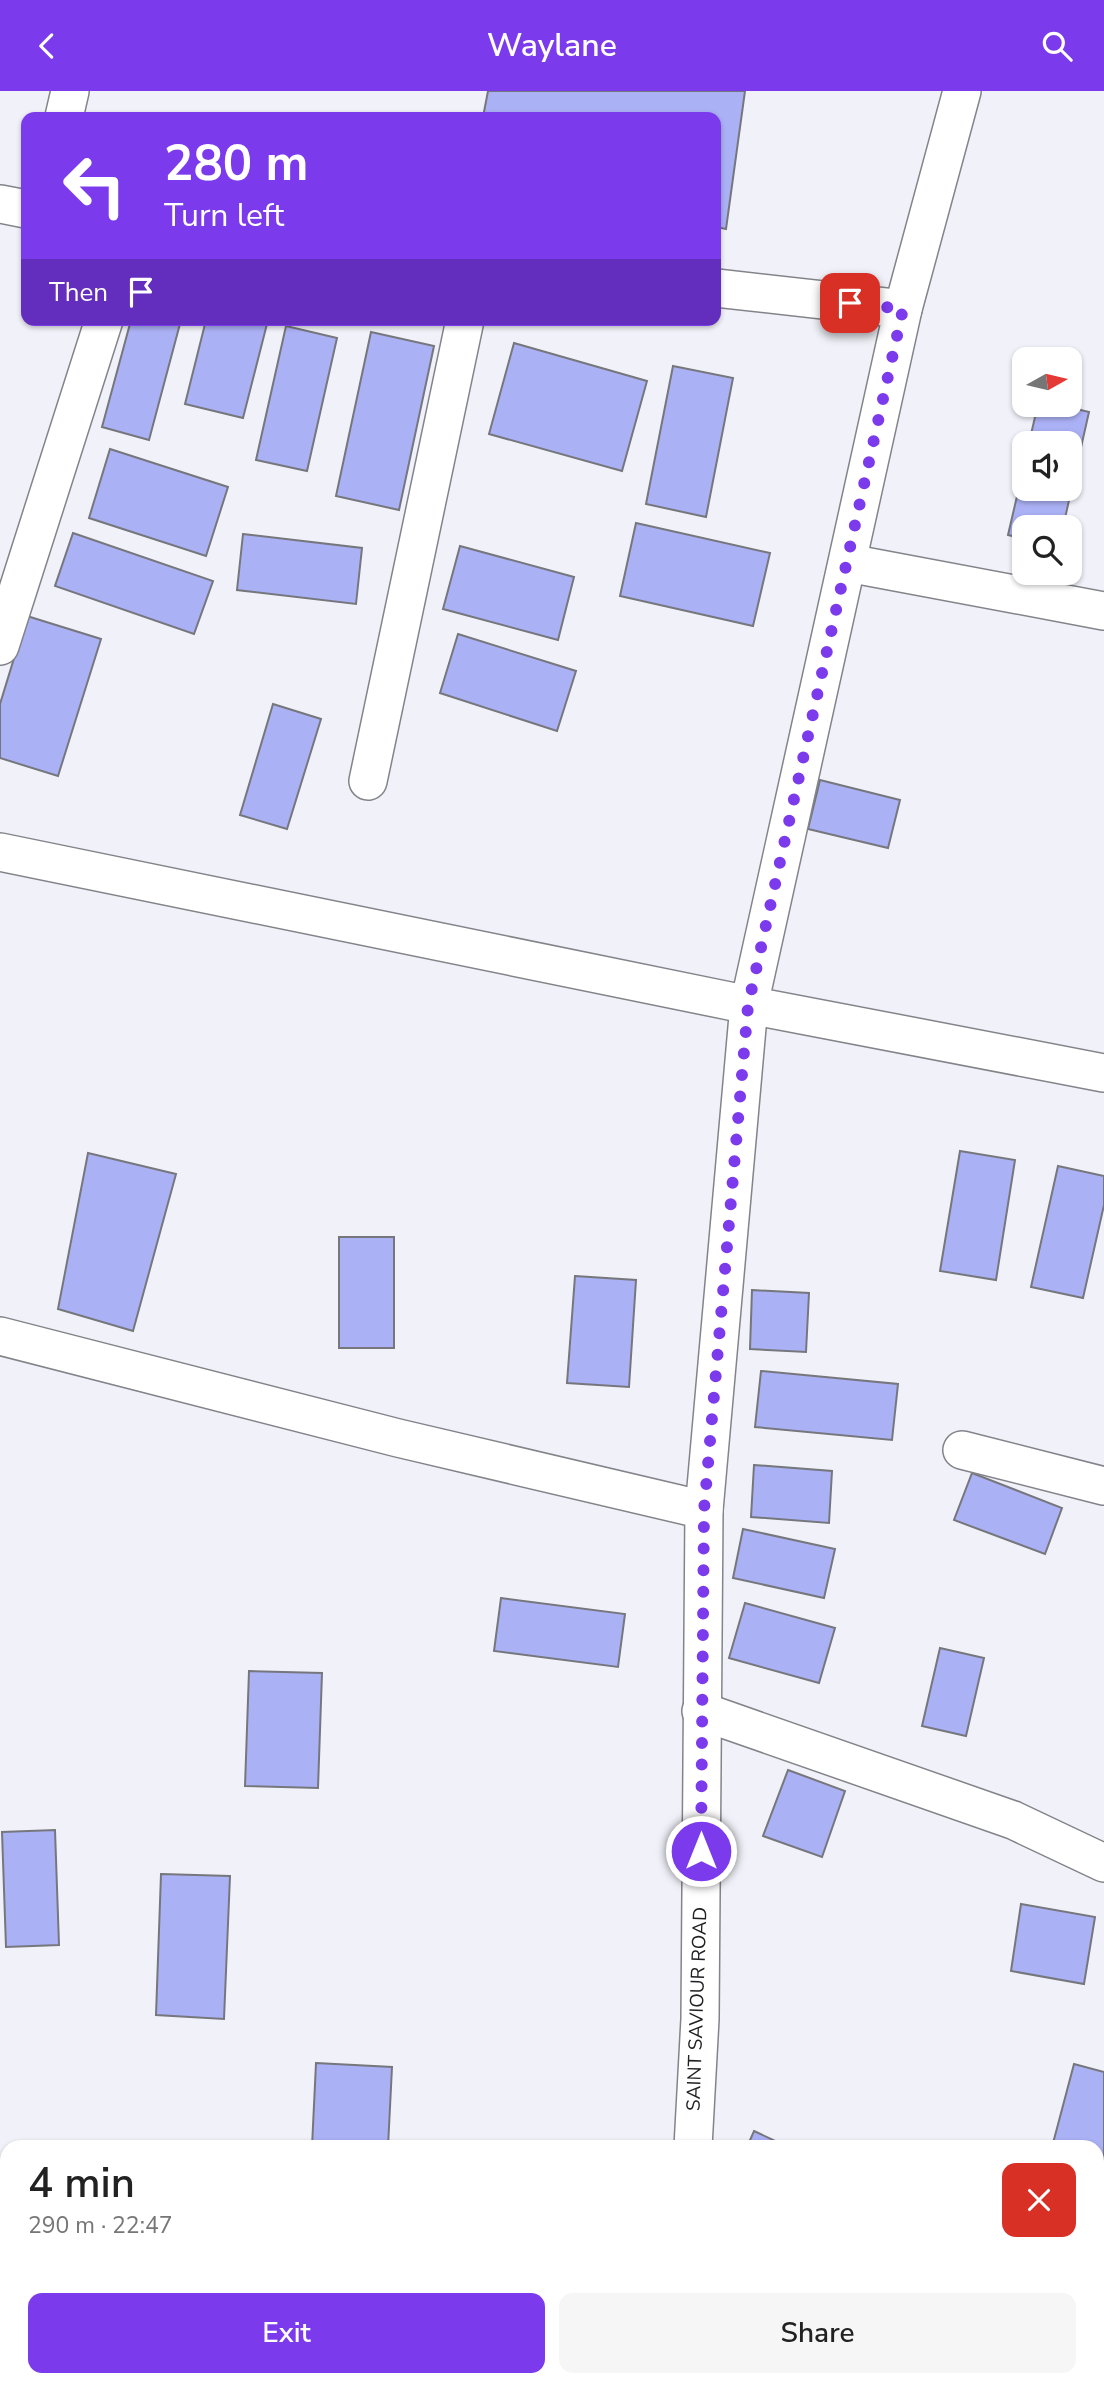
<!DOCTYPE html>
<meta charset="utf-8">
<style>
body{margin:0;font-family:"Nunito Sans",sans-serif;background:#f6f6f6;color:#222;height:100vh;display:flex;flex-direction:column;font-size:26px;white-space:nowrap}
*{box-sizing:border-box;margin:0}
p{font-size:23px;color:#767676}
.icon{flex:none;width:38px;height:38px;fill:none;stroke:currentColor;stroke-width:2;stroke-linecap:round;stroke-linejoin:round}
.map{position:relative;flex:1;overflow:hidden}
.details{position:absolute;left:0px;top:2049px;width:1104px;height:247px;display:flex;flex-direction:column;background:#fff;border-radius:21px 21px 0 0;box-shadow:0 2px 5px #0004}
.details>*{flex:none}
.guide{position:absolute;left:21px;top:21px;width:700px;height:214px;border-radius:14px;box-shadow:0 2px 5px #0004;background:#7c3aed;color:#fff;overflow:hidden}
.needle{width:46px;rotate:82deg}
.buttons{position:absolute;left:1012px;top:256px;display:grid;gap:14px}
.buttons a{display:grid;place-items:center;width:70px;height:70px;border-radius:14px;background:#fff;box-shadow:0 2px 5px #0004;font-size:35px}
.pin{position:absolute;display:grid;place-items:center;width:60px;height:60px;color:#fff;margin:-30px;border-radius:14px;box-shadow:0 4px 10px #0006}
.me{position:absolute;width:77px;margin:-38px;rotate:0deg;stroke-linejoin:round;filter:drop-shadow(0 0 5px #0008)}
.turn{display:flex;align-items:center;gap:24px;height:147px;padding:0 28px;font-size:32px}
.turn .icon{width:91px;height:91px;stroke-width:2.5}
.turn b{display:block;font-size:49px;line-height:60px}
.then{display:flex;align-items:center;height:66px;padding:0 28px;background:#0003;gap:14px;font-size:26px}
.round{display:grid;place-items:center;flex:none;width:74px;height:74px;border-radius:14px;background:#f6f6f6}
.headline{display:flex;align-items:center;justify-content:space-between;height:119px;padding:0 28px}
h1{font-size:42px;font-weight:600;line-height:52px}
.cta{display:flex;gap:14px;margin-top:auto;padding:14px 28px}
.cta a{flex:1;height:80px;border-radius:14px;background:#7c3aed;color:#fff;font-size:28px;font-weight:600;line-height:80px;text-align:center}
.cta a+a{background:#f6f6f6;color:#222}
header{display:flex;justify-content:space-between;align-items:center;height:91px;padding:0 28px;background:#7c3aed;color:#fff;font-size:32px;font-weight:600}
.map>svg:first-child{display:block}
</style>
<header><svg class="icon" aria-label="back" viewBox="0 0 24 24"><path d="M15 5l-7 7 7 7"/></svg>Waylane<svg class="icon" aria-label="search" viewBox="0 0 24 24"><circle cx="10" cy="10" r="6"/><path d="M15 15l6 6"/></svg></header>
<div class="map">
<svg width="1104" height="2295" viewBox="0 0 1104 2295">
<rect width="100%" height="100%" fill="#f1f2f9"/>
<g fill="#abb1f5" stroke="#76777d" stroke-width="2">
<path d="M488,0H745L726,138L716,136V26H483Z"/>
<path d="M131,229H181L149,349L102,336Z"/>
<path d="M206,229H268L243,327L185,313Z"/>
<path d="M286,235L337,247L307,380L256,369Z"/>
<path d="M371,241L434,255L399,419L336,405Z"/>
<path d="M514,252L647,290L622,380L489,343Z"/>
<path d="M673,275L733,287L706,426L646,413Z"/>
<path d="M1038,313H1056L1089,321L1063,436H1024V448L1008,444L1024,375V397H1069V352H1029Z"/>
<path d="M110,358L228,396L206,465L89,427Z"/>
<path d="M636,432L770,462L753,535L620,505Z"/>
<path d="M73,442L213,490L194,543L55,495Z"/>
<path d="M243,443L362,457L356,513L237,499Z"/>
<path d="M460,455L574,486L558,549L443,518Z"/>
<path d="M27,525L101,548L58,685L0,667V613Z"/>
<path d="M458,543L576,580L557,640L440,602Z"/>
<path d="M273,613L321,628L287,738L240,724Z"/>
<path d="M820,689L900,709L888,757L808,738Z"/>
<path d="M960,1060L1015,1069L996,1189L940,1180Z"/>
<path d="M88,1062L176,1083L133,1240L58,1218Z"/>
<path d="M1058,1075L1104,1085V1114L1083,1207L1031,1196Z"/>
<rect x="339" y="1146" width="55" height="111"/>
<path d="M575,1185L636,1189L629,1296L567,1292Z"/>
<path d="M752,1199L809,1202L806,1261L750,1258Z"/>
<path d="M761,1280L898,1293L892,1349L755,1336Z"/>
<path d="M754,1374L832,1380L829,1432L751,1426Z"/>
<path d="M972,1382L1062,1417L1045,1463L954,1429Z"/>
<path d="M743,1438L835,1458L824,1507L733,1487Z"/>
<path d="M501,1507L625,1523L618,1576L494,1560Z"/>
<path d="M745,1512L835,1537L819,1592L729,1567Z"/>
<path d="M940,1557L984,1567L966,1645L922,1635Z"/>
<path d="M249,1580L322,1582L318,1697L245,1695Z"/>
<path d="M788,1679L845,1700L822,1766L763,1745Z"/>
<path d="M55,1739L59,1854L6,1856L2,1741Z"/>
<path d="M161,1783L230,1785L224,1928L156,1924Z"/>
<path d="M1021,1813L1095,1826L1084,1893L1011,1880Z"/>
<path d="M316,1972L392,1976L388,2056H312Z"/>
<path d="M1074,1973L1104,1981V2074L1097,2072V2056H1052Z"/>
<path d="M754,2040L788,2056H747Z"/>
<rect x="94" y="2289" width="113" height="6"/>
<path d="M459,2289H588L589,2295H459Z"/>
<path d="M827,2289H887L885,2295H825Z"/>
<path d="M917,2289H983L981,2295H915Z"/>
</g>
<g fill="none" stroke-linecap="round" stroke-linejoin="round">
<g stroke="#83848a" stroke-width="40">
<g id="minor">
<path d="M64,26L70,0"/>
<path d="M0,113L26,118"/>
<path d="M716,197L903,218"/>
<path d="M848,472L1104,520"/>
<path d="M0,555L104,229"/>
<path d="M368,690L465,229"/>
<path d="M0,761L749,914L1104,982"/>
<path d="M0,1245L398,1347L704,1419"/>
<path d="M962,1359L1104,1395"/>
<path d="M701,1620L1013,1729L1104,1772"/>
<path d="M693,2056L700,1928L704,1419L749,914L903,218L962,0"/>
<path d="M263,2295V2289"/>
<path d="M679,2295V2289"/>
</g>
</g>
<use href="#minor" stroke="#fff" stroke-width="37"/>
</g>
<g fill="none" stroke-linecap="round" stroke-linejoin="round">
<path stroke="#7c3aed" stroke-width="12" stroke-dasharray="0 21.6" d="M701,1760L704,1419L748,915L903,218L850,212"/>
</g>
<g text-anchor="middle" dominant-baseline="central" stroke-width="5" stroke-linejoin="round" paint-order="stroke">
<g font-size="19" fill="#212124" stroke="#fff">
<text transform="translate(697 1918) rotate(-88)">SAINT SAVIOUR ROAD</text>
</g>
</g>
</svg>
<div class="buttons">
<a><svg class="needle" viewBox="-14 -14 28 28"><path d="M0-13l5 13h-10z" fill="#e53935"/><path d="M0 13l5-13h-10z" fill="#767676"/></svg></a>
<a><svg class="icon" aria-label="sound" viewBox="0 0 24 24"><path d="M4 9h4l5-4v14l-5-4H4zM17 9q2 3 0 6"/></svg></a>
<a><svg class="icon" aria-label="search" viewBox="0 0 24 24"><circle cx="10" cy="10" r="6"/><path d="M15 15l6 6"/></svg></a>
</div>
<div class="pin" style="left:850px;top:212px;background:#d93025"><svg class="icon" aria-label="arrive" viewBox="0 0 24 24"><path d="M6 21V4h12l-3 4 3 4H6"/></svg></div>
<svg class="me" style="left:701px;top:1760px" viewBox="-20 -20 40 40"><circle r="17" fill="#7c3aed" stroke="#fff" stroke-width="3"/><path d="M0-11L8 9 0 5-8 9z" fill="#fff"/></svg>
<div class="guide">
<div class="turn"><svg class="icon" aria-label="left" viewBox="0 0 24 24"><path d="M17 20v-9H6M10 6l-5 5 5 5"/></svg><div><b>280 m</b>Turn left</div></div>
<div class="then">Then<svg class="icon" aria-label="arrive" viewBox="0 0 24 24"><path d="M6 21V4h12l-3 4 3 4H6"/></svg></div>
</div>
<section class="details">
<div class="headline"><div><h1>4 min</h1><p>290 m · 22:47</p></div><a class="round" style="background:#d93025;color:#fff"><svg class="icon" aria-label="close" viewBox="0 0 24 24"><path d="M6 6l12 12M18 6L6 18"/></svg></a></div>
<div class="cta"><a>Exit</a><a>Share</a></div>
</section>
</div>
